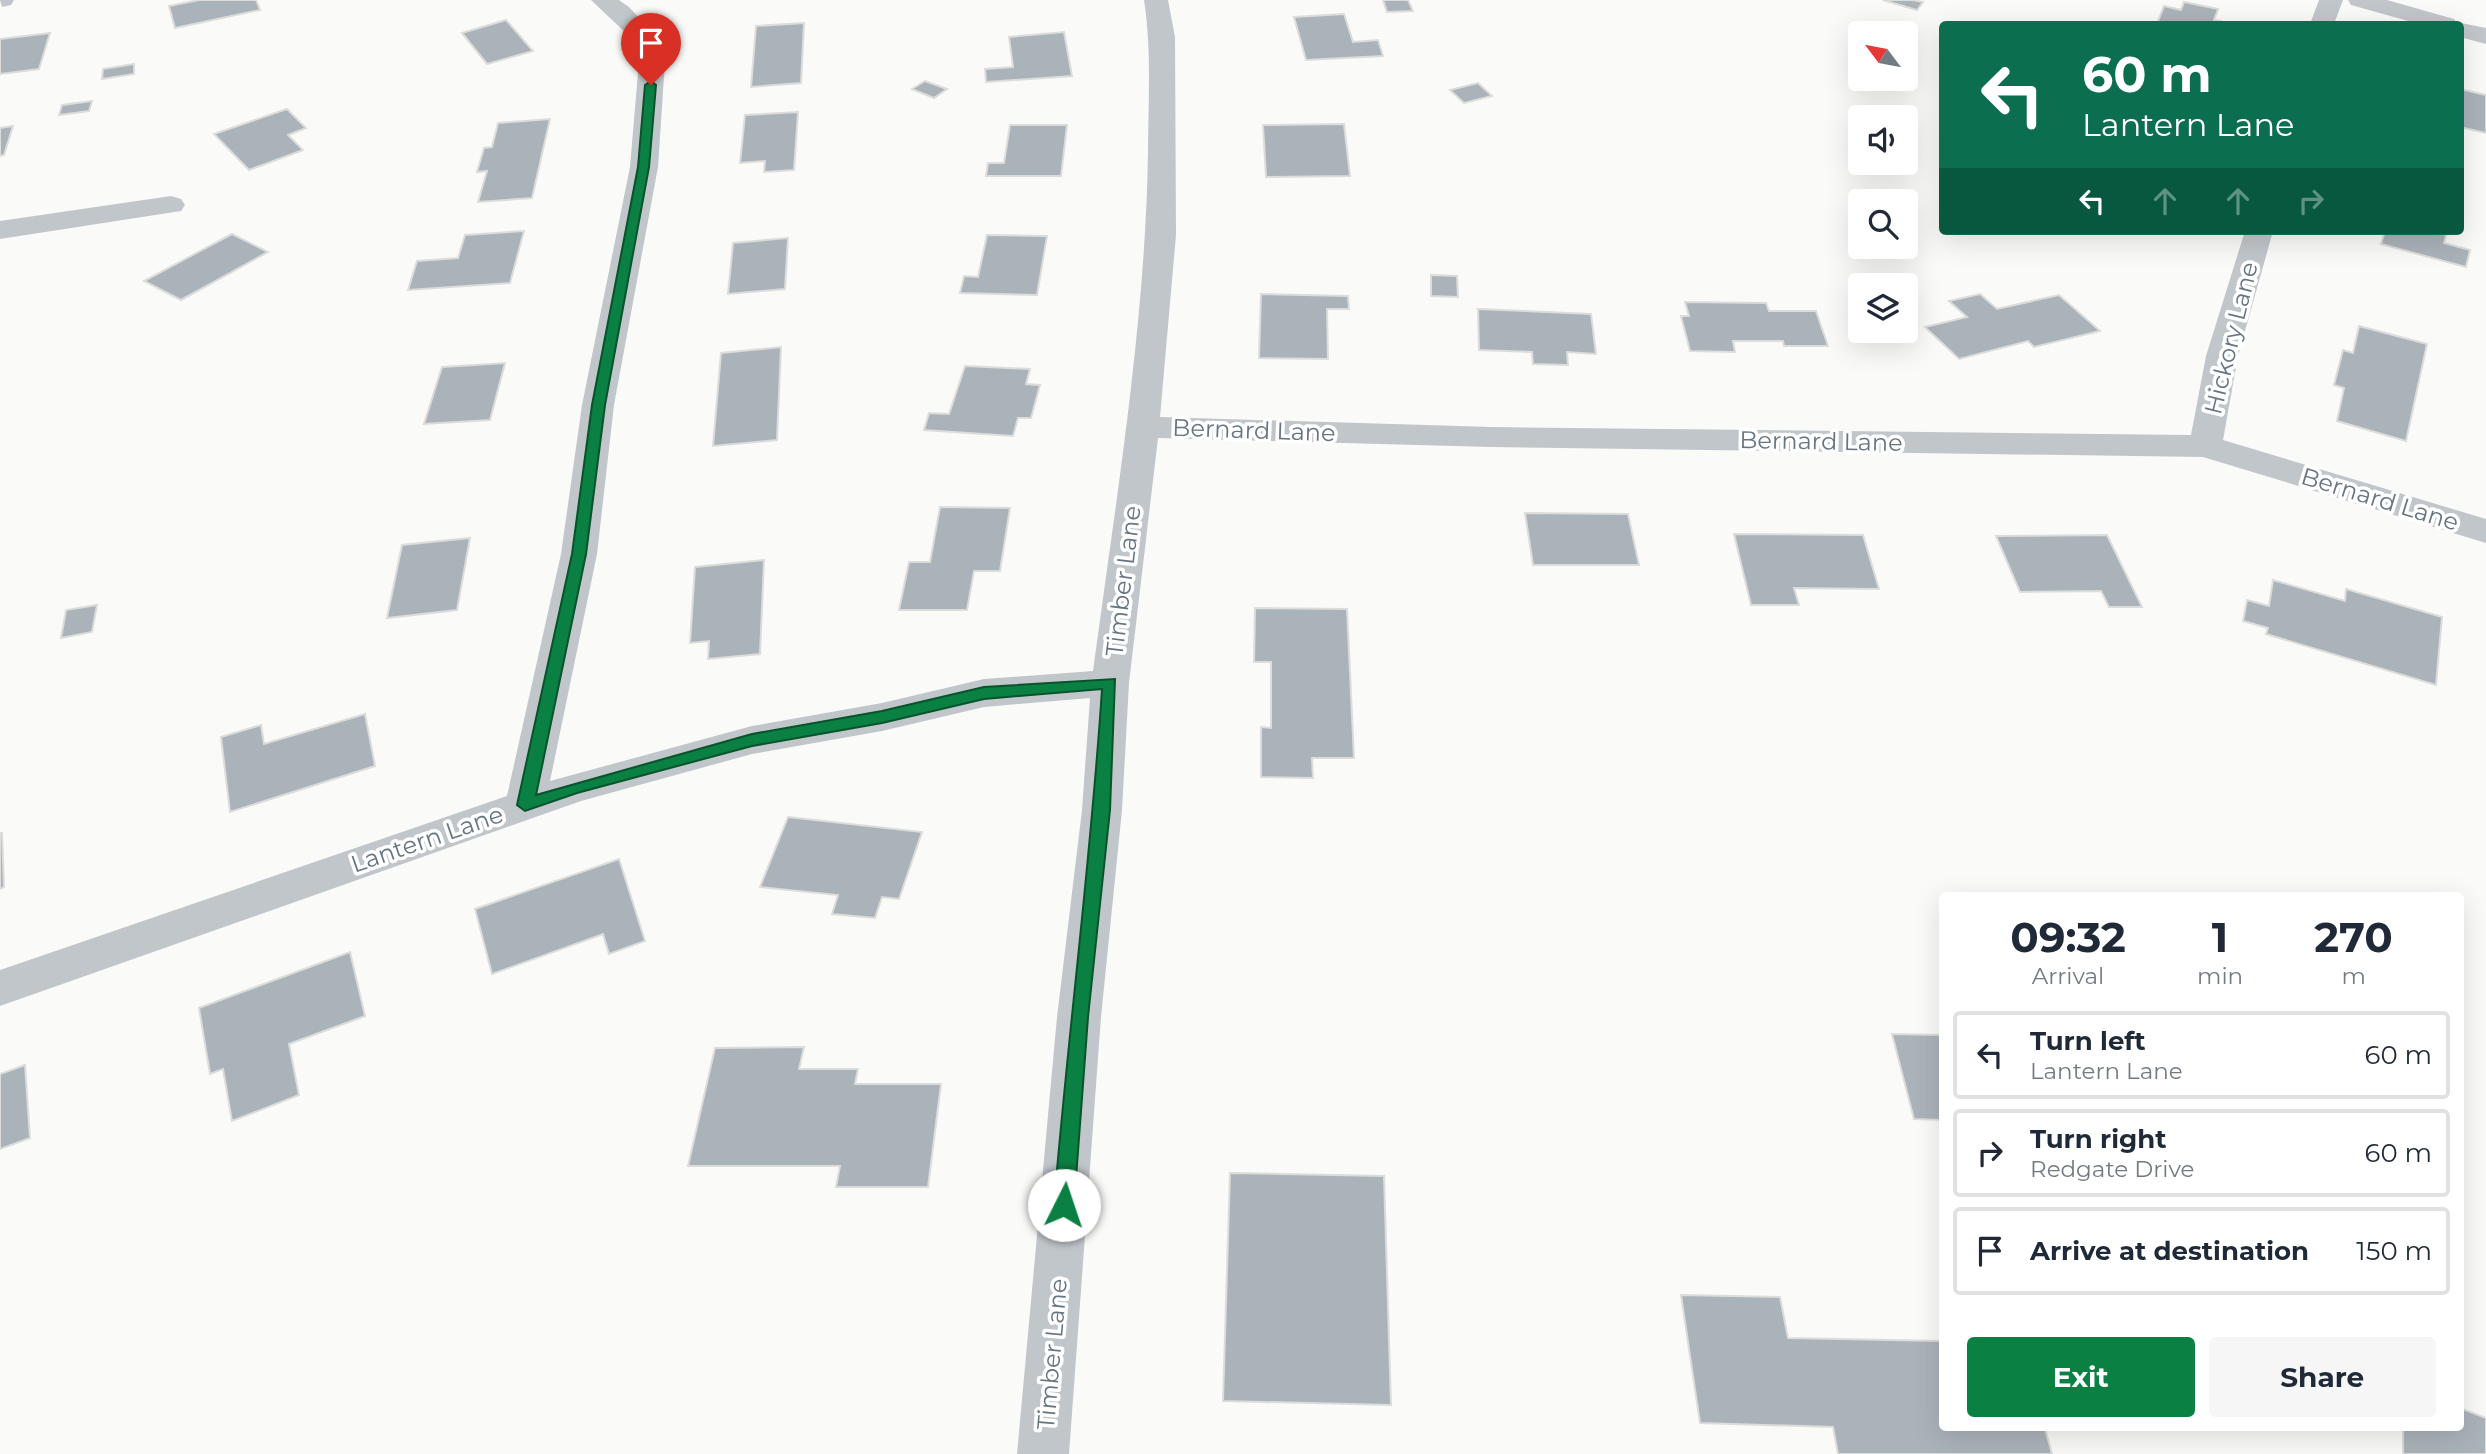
<!DOCTYPE html>
<style>
body{margin:0;font-family:Montserrat,sans-serif;background:#f6f6f7;color:#1f2937;height:100vh;display:flex;flex-direction:column;font-size:26px;white-space:nowrap}
*{box-sizing:border-box;margin:0}
p{font-size:23px;color:#747a83}
.icon{flex:none;width:38px;height:38px;fill:none;stroke:currentColor;stroke-width:2;stroke-linecap:round;stroke-linejoin:round}
.map{position:relative;flex:1;overflow:hidden}
.details{position:absolute;left:1939px;top:892px;width:525px;height:539px;display:flex;flex-direction:column;background:#fff;border-radius:7px;box-shadow:0 7px 28px #0002}
.details>*{flex:none}
.top-card{position:absolute;left:1939px;top:21px;width:525px;height:214px;border-radius:7px;box-shadow:0 7px 28px #0002;background:#0b6e4f;color:#fff;overflow:hidden}
.needle{width:46px;rotate:302deg}
.fabs{position:absolute;left:1848px;top:21px;display:grid;gap:14px}
.fabs a{display:grid;place-items:center;width:70px;height:70px;border-radius:7px;background:#fff;box-shadow:0 7px 28px #0002;font-size:35px}
.pin{position:absolute;display:grid;place-items:center;width:60px;height:60px;color:#fff;margin:-72px -30px;border-radius:50% 50% 50% 0;rotate:-45deg;box-shadow:0 0 7px #0007}
.pin .icon{rotate:45deg}
.me{position:absolute;width:77px;margin:-38px;rotate:4deg;stroke-linejoin:round;filter:drop-shadow(0 0 5px #0008)}
.turn{display:flex;align-items:center;gap:24px;height:147px;padding:0 28px;font-size:32px}
.turn .icon{width:91px;height:91px;stroke-width:2.5}
.turn b{display:block;font-size:49px;line-height:60px}
.lanes{display:flex;align-items:center;height:66px;padding:0 28px;background:#0003;justify-content:center;gap:35px;direction:ltr}
.lanes .off{opacity:.35}
.eta{display:flex;justify-content:space-evenly;align-items:center;height:119px;text-align:center}
.eta b{font-size:42px;font-weight:700;line-height:49px}
.action{display:flex;gap:14px;margin-top:auto;padding:14px 28px}
.action a{flex:1;height:80px;border-radius:7px;background:#0b8043;color:#fff;font-size:28px;font-weight:700;line-height:80px;text-align:center}
.action a+a{background:#f6f6f7;color:#1f2937}
ul{padding:0;list-style:none}
li{display:flex;align-items:center;gap:21px;height:88px;margin:0 14px 10px;padding:0 14px;border:4px solid #e0e1e3;border-radius:7px}
li div{flex:1}
li b{display:block;font-size:26px}
li em{font-style:normal}
.map>svg:first-child{display:block}
</style>
<div class="map">
<svg width="2486" height="1454" viewBox="0 0 2486 1454">
<rect width="100%" height="100%" fill="#fafaf8"/>
<g fill="#aab3b9" stroke="#dcdcda" stroke-width="2">
<path d="M199,0H256L260,10L175,28L169,6Z"/>
<path d="M1383,0H1408L1413,11L1387,12Z"/>
<path d="M1883,0H1912L1923,2L1917,10Z"/>
<path d="M2184,2L2218,9L2214,20L2221,21L2220,24H2157L2164,6L2181,10Z"/>
<path d="M1344,14L1353,42L1378,40L1383,56L1306,60L1294,17Z"/>
<path d="M506,20L533,51L487,64L462,33Z"/>
<path d="M804,23L801,83L751,87L756,26Z"/>
<path d="M1064,32L1072,76L986,82L985,69L1013,67L1009,37Z"/>
<path d="M50,33L39,69L0,74V39Z"/>
<path d="M134,64V74L102,79L103,69Z"/>
<path d="M925,81L947,89L934,98L912,89Z"/>
<path d="M1478,83L1492,96L1464,103L1450,90Z"/>
<path d="M2460,89L2486,95V133L2460,127Z"/>
<path d="M92,101L89,111L59,115L62,105Z"/>
<path d="M287,109L306,128L288,135L303,150L249,170L214,134Z"/>
<path d="M798,112L794,170L764,172L765,161L740,163L745,115Z"/>
<path d="M550,119L532,198L478,202L487,171L477,172L484,148L492,147L498,123Z"/>
<path d="M1344,124L1350,176L1266,177L1263,125Z"/>
<path d="M1010,125H1067L1061,176H986L988,163H1004Z"/>
<path d="M13,126L4,155L0,156V128Z"/>
<path d="M524,231L510,283L408,290L417,261L458,258L465,235Z"/>
<path d="M2385,231H2447L2444,243L2470,250L2466,267L2381,244Z"/>
<path d="M232,234L268,252L181,300L144,281Z"/>
<path d="M987,235L1047,236L1037,295L960,293L964,276L978,277Z"/>
<path d="M788,238L785,289L728,294L733,243Z"/>
<path d="M1431,275L1457,276L1458,297L1431,296Z"/>
<path d="M1261,294L1348,296L1349,309H1327L1328,359L1259,358Z"/>
<path d="M1980,294L1997,309L2059,295L2100,331L2034,347L2028,341L1959,359L1925,327L1967,317L1949,301Z"/>
<path d="M1685,302L1766,303L1769,311H1816L1828,346H1784L1783,341H1733L1735,352L1690,351L1681,316H1689Z"/>
<path d="M1478,309L1591,314L1596,354L1567,352L1568,365L1533,364L1532,352L1479,350Z"/>
<path d="M2359,326L2427,344L2406,441L2337,421L2344,388L2334,385L2343,350L2353,353Z"/>
<path d="M781,347L777,440L713,446L721,353Z"/>
<path d="M505,363L490,420L424,424L442,367Z"/>
<path d="M965,366L1030,369L1026,384L1040,385L1031,418H1018L1013,436L924,430L929,413L949,414Z"/>
<path d="M940,507L1010,508L1000,571H974L967,610H899L909,562H930Z"/>
<path d="M1525,513L1628,514L1639,565H1533Z"/>
<path d="M1734,534L1863,535L1879,589L1794,588L1799,605H1751Z"/>
<path d="M2107,535L2142,607H2109L2101,591L2020,592L1996,536Z"/>
<path d="M470,538L457,610L387,618L402,545Z"/>
<path d="M764,560L760,654L708,659L709,641L690,643L695,567Z"/>
<path d="M2273,580L2345,601L2346,589L2442,617L2436,685L2266,634L2268,628L2243,621L2247,600L2269,606Z"/>
<path d="M97,605L92,632L61,638L66,610Z"/>
<path d="M1255,608L1347,609L1354,758H1312L1313,778L1261,777V727L1271,728V662H1254Z"/>
<path d="M365,714L375,766L230,812L221,737L261,725L264,744Z"/>
<path d="M788,817L922,832L899,899L882,897L875,918L832,914L838,895L760,887Z"/>
<path d="M0,833H2L4,887L0,889Z"/>
<path d="M619,859L645,941L609,954L603,934L492,974L475,909Z"/>
<path d="M350,952L365,1016L289,1044L299,1095L232,1121L223,1069L210,1074L199,1008Z"/>
<path d="M1892,1034L1942,1035V1120L1914,1119Z"/>
<path d="M804,1047L799,1069H858L855,1084H941L928,1187H836L840,1166H688L715,1048Z"/>
<path d="M25,1065L30,1138L0,1149V1074Z"/>
<path d="M1230,1173L1384,1176L1391,1405L1223,1401Z"/>
<path d="M1681,1295L1780,1297L1788,1338L1942,1341V1428H2045L2052,1454H1838L1833,1427L1700,1423Z"/>
<path d="M2460,1408L2486,1418V1454H2403V1428H2460Z"/>
</g>
<g fill="none" stroke-linecap="round" stroke-linejoin="round">
<g fill="#c1c6ca" fill-rule="evenodd">
<path d="M0,0H14L11,5L2,7Z"/>
<path d="M591,0H619L629,7L652,32L665,61L658,167L614,405L597,554L550,781L752,726L882,703L984,679L1093,671C1116,499 1145,327 1148,154C1148,102 1152,51 1144,0H1168L1175,37L1176,235L1160,417L1491,427L2191,435L2206,356L2245,231H2273L2238,356L2223,440L2486,519V543L2203,457L1491,447L1158,438L1129,683L1122,810L1101,1017L1069,1454H1017L1057,1017L1082,810L1090,698L984,707L882,731L752,754L581,801L0,1006V970L507,796L561,554L582,405L630,167L639,61L628,35Z"/>
<path d="M2319,0H2343L2334,24H2310Z"/>
<path d="M2348,0H2387L2454,19L2456,22L2486,28V44L2460,37V24H2419L2351,5Z"/>
<path d="M171,196L181,199L185,205L181,211L0,239V221Z"/>
</g>
</g>
<path fill="#0b8043" stroke="#07532c" stroke-width="2" d="M651,81L656,85L649,167L605,405L586,554L536,795L752,734L882,711L984,687L1115,679L1110,810L1088,1017L1074,1205L1071,1211L1064,1214L1057,1211L1054,1205C1068,1033 1091,861 1102,689L984,699L882,723L752,746L577,793L525,811L517,805L572,554L592,405L638,167L645,85Z"/>
<g text-anchor="middle" dominant-baseline="central" stroke-width="7" stroke-linejoin="round" paint-order="stroke">
<g font-size="24" fill="#667582" stroke="#fff">
<text transform="translate(2231 338) rotate(-76)">Hickory Lane</text>
<text transform="translate(1254 430) rotate(2)">Bernard Lane</text>
<text transform="translate(1821 441) rotate(1)">Bernard Lane</text>
<text transform="translate(2380 499) rotate(17)">Bernard Lane</text>
<text transform="translate(1123 581) rotate(-83)">Timber Lane</text>
<text transform="translate(427 839) rotate(-19)">Lantern Lane</text>
<text transform="translate(1052 1354) rotate(-85)">Timber Lane</text>
</g>
</g>
</svg>
<div class="fabs">
<a><svg class="needle" viewBox="-14 -14 28 28"><path d="M0-13l5 13h-10z" fill="#e53935"/><path d="M0 13l5-13h-10z" fill="#747a83"/></svg></a>
<a><svg class="icon" aria-label="sound" viewBox="0 0 24 24"><path d="M4 9h4l5-4v14l-5-4H4zM17 9q2 3 0 6"/></svg></a>
<a><svg class="icon" aria-label="search" viewBox="0 0 24 24"><circle cx="10" cy="10" r="6"/><path d="M15 15l6 6"/></svg></a>
<a><svg class="icon" aria-label="layers" viewBox="0 0 24 24"><path d="M12 4l9 5-9 5-9-5zM3 14l9 5 9-5"/></svg></a>
</div>
<div class="pin" style="left:651px;top:85px;background:#d93025"><svg class="icon" aria-label="arrive" viewBox="0 0 24 24"><path d="M6 21V4h12l-3 4 3 4H6"/></svg></div>
<svg class="me" style="left:1064px;top:1205px" viewBox="-20 -20 40 40"><circle r="19" fill="#fff"/><path d="M0-13L10 11 0 6-10 11z" fill="#0b8043"/></svg>
<div class="top-card">
<div class="turn"><svg class="icon" aria-label="left" viewBox="0 0 24 24"><path d="M17 20v-9H6M10 6l-5 5 5 5"/></svg><div><b>60 m</b>Lantern Lane</div></div>
<div class="lanes"><svg class="icon" aria-label="left" viewBox="0 0 24 24"><path d="M17 20v-9H6M10 6l-5 5 5 5"/></svg><svg class="icon off" aria-label="ahead" viewBox="0 0 24 24"><path d="M12 20V5M6 11l6-6 6 6"/></svg><svg class="icon off" aria-label="ahead" viewBox="0 0 24 24"><path d="M12 20V5M6 11l6-6 6 6"/></svg><svg class="icon off" aria-label="right" viewBox="0 0 24 24"><path d="M7 20v-9h11M14 6l5 5-5 5"/></svg></div>
</div>
<section class="details">
<div class="eta">
<div><b>09:32</b><p>Arrival</p></div>
<div><b>1</b><p>min</p></div>
<div><b>270</b><p>m</p></div>
</div>
<ul>
<li><svg class="icon" aria-label="left" viewBox="0 0 24 24"><path d="M17 20v-9H6M10 6l-5 5 5 5"/></svg><div><b>Turn left</b><p>Lantern Lane</p></div><em>60 m</em></li>
<li><svg class="icon" aria-label="right" viewBox="0 0 24 24"><path d="M7 20v-9h11M14 6l5 5-5 5"/></svg><div><b>Turn right</b><p>Redgate Drive</p></div><em>60 m</em></li>
<li><svg class="icon" aria-label="arrive" viewBox="0 0 24 24"><path d="M6 21V4h12l-3 4 3 4H6"/></svg><div><b>Arrive at destination</b></div><em>150 m</em></li>
</ul>
<div class="action"><a>Exit</a><a>Share</a></div>
</section>
</div>
